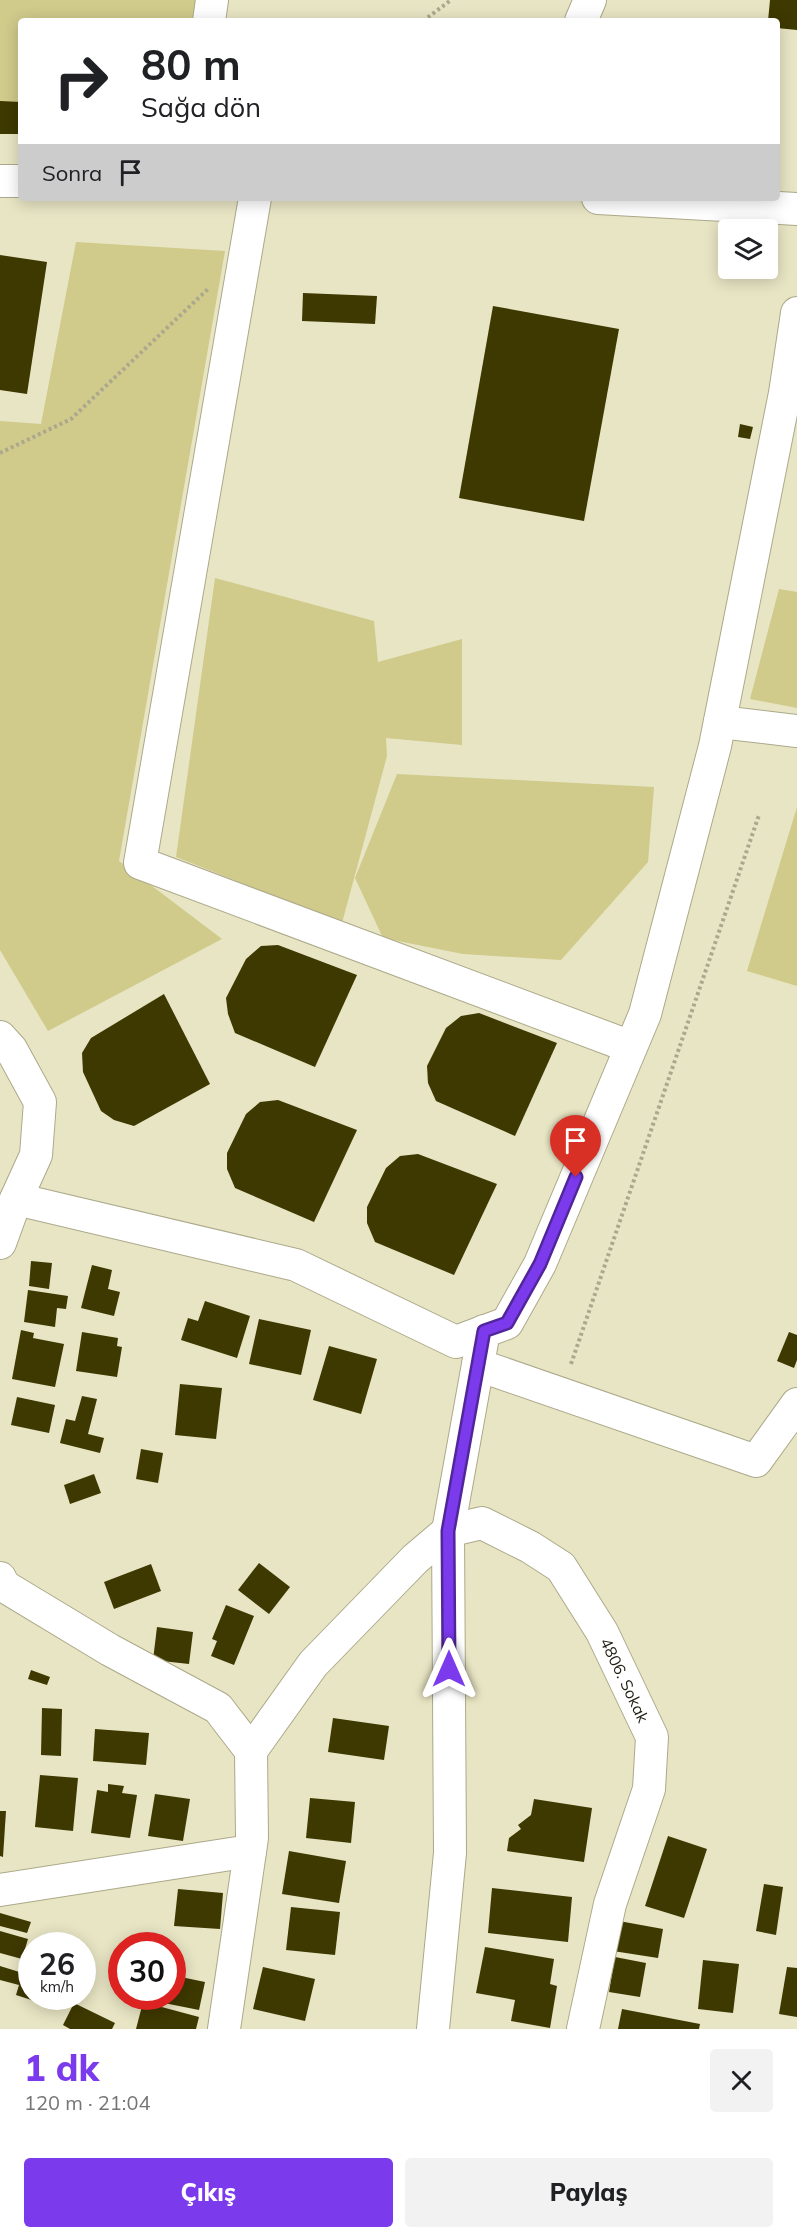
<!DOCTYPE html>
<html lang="tr">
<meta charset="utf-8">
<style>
body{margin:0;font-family:Mulish,sans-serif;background:#f2f2f2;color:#202124;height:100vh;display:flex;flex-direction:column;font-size:22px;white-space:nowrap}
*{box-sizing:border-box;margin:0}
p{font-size:20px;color:#757577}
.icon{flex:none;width:33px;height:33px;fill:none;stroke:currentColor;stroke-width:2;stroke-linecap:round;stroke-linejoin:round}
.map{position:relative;height:2029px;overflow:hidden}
.sheet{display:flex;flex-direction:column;background:#fff;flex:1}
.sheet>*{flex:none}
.banner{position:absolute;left:18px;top:18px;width:762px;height:183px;border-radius:6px;box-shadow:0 3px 15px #0003;background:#fff;color:#202124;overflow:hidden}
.buttons{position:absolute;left:718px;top:219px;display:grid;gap:12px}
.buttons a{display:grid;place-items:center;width:60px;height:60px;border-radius:6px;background:#fff;box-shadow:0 3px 15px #0003;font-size:30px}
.speed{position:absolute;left:18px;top:1932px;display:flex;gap:12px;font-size:30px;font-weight:700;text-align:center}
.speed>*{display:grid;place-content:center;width:78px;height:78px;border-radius:50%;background:#fff;box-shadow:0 3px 15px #0003;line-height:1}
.speed small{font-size:15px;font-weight:400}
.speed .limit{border:9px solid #d22;background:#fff;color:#111}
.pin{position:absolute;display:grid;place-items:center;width:51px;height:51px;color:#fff;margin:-62px -26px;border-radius:50% 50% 50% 0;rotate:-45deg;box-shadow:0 0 6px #0007}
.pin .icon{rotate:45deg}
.me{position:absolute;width:66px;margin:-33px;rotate:0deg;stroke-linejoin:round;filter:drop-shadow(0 0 4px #0008)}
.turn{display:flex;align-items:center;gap:21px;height:126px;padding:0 24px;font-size:27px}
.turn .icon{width:78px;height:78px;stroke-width:2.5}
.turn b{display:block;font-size:42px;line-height:51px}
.then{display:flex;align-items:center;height:57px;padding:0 24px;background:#0003;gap:12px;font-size:22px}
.round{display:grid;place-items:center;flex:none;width:63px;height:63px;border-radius:6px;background:#f2f2f2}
.overview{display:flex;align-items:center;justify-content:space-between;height:102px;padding:0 24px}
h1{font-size:36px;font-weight:800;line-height:45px;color:#7c3aed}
.button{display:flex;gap:12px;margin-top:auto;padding:12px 24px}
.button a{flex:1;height:69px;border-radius:6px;background:#7c3aed;color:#fff;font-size:24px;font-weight:800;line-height:69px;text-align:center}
.button a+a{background:#f2f2f2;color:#202124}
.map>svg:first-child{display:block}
</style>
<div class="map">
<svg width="797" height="2029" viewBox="0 0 797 2029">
<rect width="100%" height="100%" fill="#e8e5c4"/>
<g fill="#d0ca8b">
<path d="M0,0H196L193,21H21V126L0,127Z"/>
<path d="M76,242L225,251L119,861L222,939L48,1031L0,950V421L41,424Z"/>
<path d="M215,578L374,621L378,662L462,639V745L386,738L387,756L342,923L176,857Z"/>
<path d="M779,589L797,592V708L750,699Z"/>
<path d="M397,774L654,787L648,862L561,960L463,954L383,938L355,878Z"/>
<path d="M797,807V986L747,971Z"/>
</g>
<g fill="#3e3801">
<path d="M770,0H797V30L777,28V21H768Z"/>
<path d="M0,101L21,102V134H0Z"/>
<path d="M0,255L47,262L27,394L0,390Z"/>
<path d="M303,293L377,296L375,324L302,321Z"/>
<path d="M493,306L619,329L584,521L459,498Z"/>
<path d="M740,424L753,427L750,439L738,437Z"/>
<path d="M278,945L357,975L315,1067L235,1033L228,1014L226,998L246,959L261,946Z"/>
<path d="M164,994L210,1084L134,1126L114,1120L101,1111L83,1072L82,1053L91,1038Z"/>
<path d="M479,1013L557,1043L515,1136L436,1101L428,1083L427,1066L446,1028L461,1016Z"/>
<path d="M278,1100L357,1130L314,1222L235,1188L227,1169V1153L246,1114L260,1102Z"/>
<path d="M418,1154L497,1184L454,1275L375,1242L367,1223V1207L386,1168L400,1156Z"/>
<path d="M31,1261L52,1263L49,1289L29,1286Z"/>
<path d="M92,1265L112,1270L108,1289L120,1292L114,1316L81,1308Z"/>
<path d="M28,1290L68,1296L66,1309L57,1308L55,1327L24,1322Z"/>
<path d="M205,1301L250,1316L237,1358L181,1340L188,1318L198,1321Z"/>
<path d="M259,1319L311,1330L301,1375L249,1364Z"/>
<path d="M21,1330L34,1333L33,1338L64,1344L55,1387L12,1379Z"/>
<path d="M82,1332L118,1338L117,1346L122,1347L117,1377L76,1371Z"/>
<path d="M789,1332L797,1335V1360L794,1368L777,1361Z"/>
<path d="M329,1346L377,1359L361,1414L313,1400Z"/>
<path d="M180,1384L222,1388L216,1439L175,1435Z"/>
<path d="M82,1396L97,1399L88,1434L104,1438L100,1453L60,1443L66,1419L75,1421Z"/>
<path d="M17,1397L55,1405L49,1433L11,1425Z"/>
<path d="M141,1449L163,1453L158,1483L136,1479Z"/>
<path d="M94,1474L101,1493L70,1504L64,1485Z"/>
<path d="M259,1563L290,1587L269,1614L238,1590Z"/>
<path d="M151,1564L161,1591L114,1609L104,1582Z"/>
<path d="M226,1605L254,1616L234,1665L211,1656L217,1641L212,1639Z"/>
<path d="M157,1627L193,1632L189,1664L153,1660Z"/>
<path d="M31,1670L50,1677L47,1685L28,1679Z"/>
<path d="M42,1708L62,1709L61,1756L41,1755Z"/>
<path d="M333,1718L389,1726L384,1760L328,1752Z"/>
<path d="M95,1729L149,1733L146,1765L93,1761Z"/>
<path d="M40,1775L78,1778L73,1831L35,1827Z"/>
<path d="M108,1784L124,1786L122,1793L137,1795L130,1838L91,1833L97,1790L108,1792Z"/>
<path d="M155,1794L190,1799L183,1841L148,1836Z"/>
<path d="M310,1798L355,1802L351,1843L306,1838Z"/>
<path d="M534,1799L592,1808L584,1862L507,1851L509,1838L521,1829L518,1825L531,1815Z"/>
<path d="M0,1811H6L3,1857L0,1856Z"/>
<path d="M668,1836L707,1849L684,1918L645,1906Z"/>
<path d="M289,1851L346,1861L339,1903L282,1894Z"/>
<path d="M764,1884L783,1887L776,1935L756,1931Z"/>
<path d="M492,1888L572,1897L568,1942L488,1933Z"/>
<path d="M178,1889L223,1893L220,1929L174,1926Z"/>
<path d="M291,1907L340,1912L335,1955L286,1950Z"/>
<path d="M0,1913L31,1922L27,1933L0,1926Z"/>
<path d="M619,1921L663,1929L658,1958L613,1951Z"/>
<path d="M0,1931L28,1939L22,1959L0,1953Z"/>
<path d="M485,1947L554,1959L550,1984L557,1986L550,2028L511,2021L515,2000L476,1993Z"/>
<path d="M615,1957L646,1963L640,1997L609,1992Z"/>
<path d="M703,1960L739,1964L733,2013L698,2009Z"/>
<path d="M172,1963L184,1965L181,1977L205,1982L199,2010L154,2001L155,1996H172Z"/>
<path d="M0,1966L29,1975L32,1971V1996H53L50,2006L16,1995L19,1985L0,1980Z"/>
<path d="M263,1967L315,1979L305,2021L253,2009Z"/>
<path d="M787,1967L797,1968V2017L779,2014Z"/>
<path d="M143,2002L199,2017L196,2029H136Z"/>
<path d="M74,2003L115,2023L112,2029H70L63,2025Z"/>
<path d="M622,2009L700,2024L699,2029H618Z"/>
</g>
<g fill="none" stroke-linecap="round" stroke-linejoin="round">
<g stroke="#aca98a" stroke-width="34">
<g id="minor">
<path d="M209,21L212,0"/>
<path d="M581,21L590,0"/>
<path d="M0,181H21"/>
<path d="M255,198L140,863L631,1047"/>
<path d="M598,198L797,209"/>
<path d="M720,722L797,731"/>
<path d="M0,1037L11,1049L40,1102L36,1155L16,1199L0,1243"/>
<path d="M16,1199L296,1265L456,1342L507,1323L540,1264L645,1014L715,746L785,393L797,313"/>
<path d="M478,1365L756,1461L797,1404"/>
<path d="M0,1578L4,1586L110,1650L218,1708L251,1751L252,1838L224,2029"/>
<path id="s1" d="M251,1751L313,1664L415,1559L448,1531L482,1523L530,1547L561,1567L602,1632L652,1737L649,1789L610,1904L583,2029"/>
<path d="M0,1890L250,1851"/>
<path d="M433,2029L450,1853L448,1531L484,1331"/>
</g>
</g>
<g stroke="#aba88e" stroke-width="4" stroke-dasharray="3 3" stroke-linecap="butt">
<path d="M423,21L451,0"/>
<path d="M0,453L71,419L208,289"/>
<path d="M571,1364L759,815"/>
</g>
<use href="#minor" stroke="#fff" stroke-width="32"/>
</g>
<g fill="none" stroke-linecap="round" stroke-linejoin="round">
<g stroke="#51269a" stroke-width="15">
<path id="route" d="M449,1669L448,1531L484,1331L507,1323L540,1264L576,1177"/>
</g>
<use href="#route" stroke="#7c3aed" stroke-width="10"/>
</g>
<g text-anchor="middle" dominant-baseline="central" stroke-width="6" stroke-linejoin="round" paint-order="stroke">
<g font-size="16" fill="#201e12" stroke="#e8e5c4">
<text stroke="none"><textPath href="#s1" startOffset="552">4806. Sokak</textPath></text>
</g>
</g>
</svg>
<div class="buttons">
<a><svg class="icon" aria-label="layers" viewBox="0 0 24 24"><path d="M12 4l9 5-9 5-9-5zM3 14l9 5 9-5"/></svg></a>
</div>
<div class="speed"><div>26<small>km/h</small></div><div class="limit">30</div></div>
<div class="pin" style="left:576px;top:1177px;background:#d93025"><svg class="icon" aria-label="arrive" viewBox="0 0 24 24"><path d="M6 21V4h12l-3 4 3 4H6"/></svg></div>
<svg class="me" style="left:449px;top:1669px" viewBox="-20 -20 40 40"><path d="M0-17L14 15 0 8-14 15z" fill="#7c3aed" stroke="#fff" stroke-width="4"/></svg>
<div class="banner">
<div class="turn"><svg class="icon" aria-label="right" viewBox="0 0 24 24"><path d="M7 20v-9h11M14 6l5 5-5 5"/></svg><div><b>80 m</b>Sağa dön</div></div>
<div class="then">Sonra<svg class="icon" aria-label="arrive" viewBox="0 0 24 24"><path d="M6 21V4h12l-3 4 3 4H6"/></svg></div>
</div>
</div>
<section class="sheet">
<div class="overview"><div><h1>1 dk</h1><p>120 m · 21:04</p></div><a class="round"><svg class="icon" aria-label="close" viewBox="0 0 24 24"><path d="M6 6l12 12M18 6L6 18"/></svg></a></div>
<div class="button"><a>Çıkış</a><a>Paylaş</a></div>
</section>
